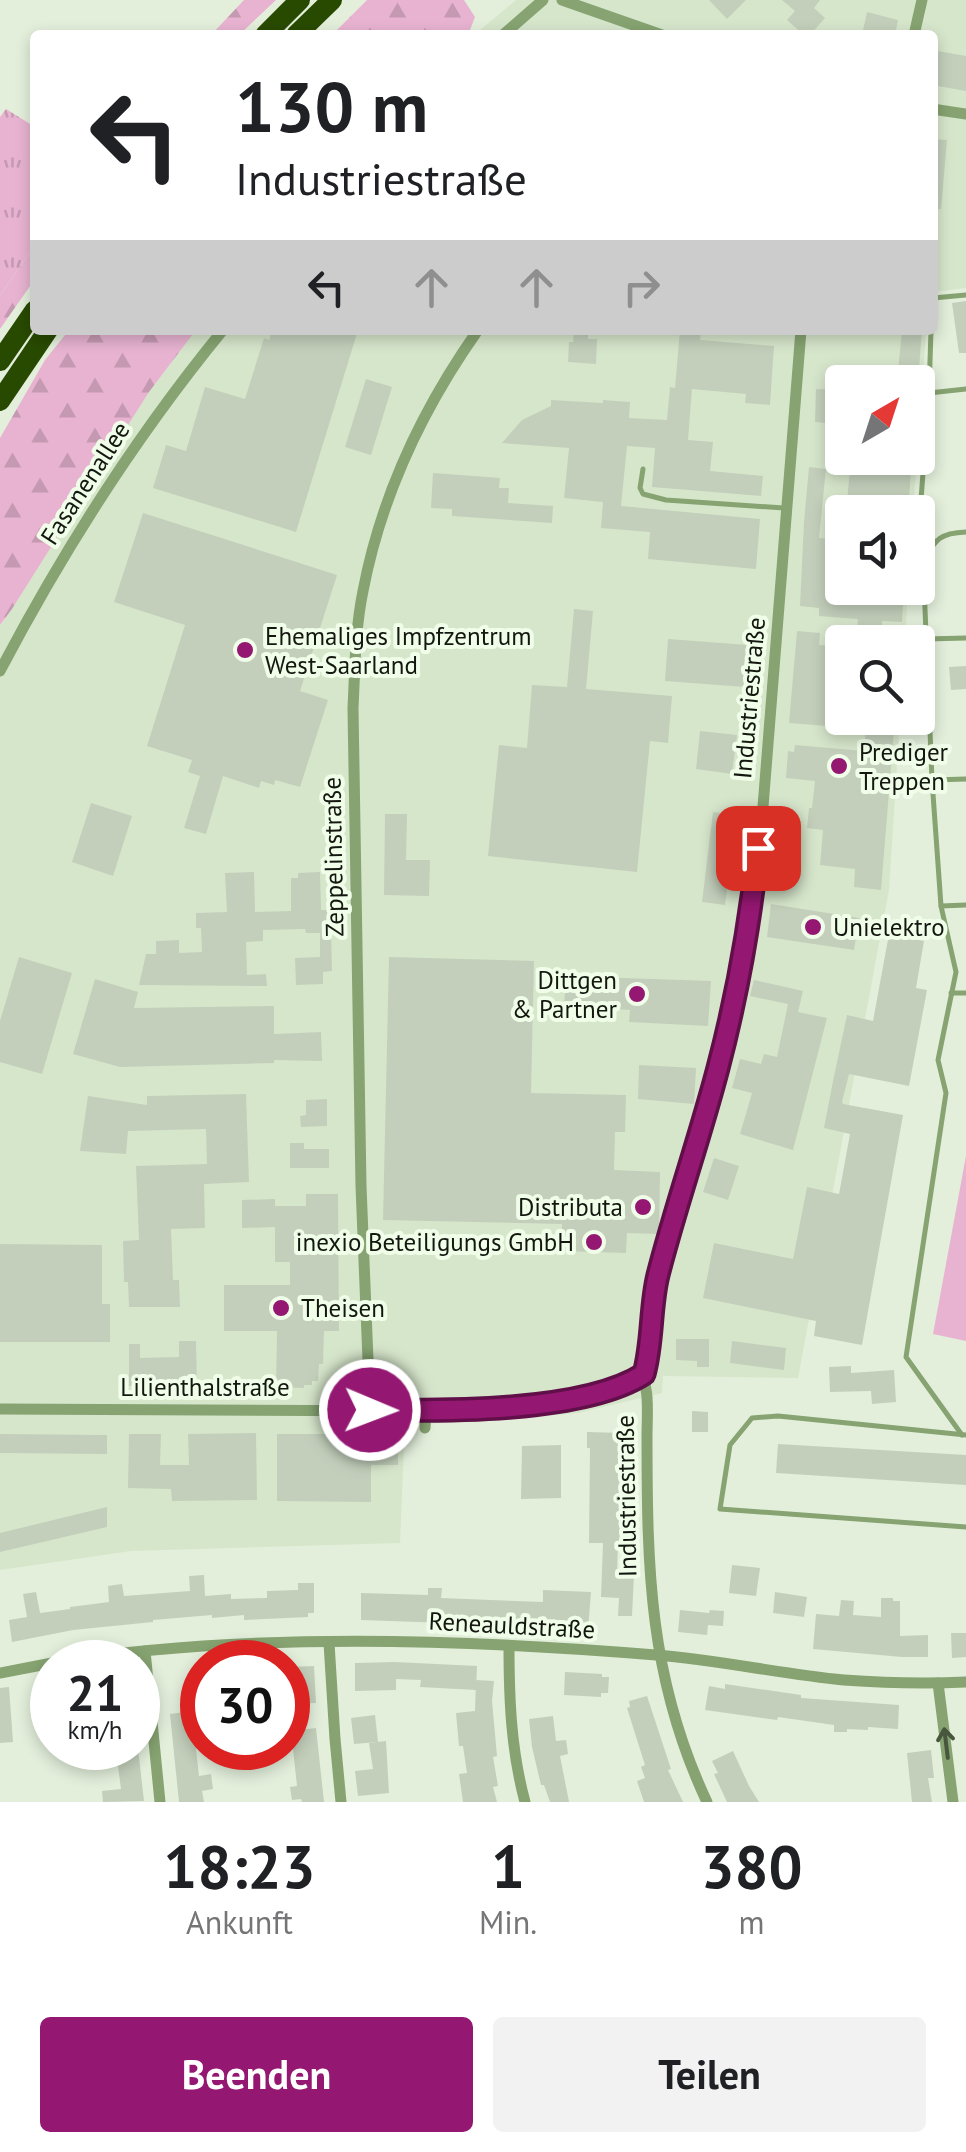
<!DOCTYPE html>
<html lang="de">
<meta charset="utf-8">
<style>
body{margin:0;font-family:"PT Sans",sans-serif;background:#f2f2f2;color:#202124;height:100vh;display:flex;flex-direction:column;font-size:38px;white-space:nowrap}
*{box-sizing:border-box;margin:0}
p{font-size:32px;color:#757577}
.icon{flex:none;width:55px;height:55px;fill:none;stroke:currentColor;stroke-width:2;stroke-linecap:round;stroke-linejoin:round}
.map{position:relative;height:1802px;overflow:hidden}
.side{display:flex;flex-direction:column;background:#fff;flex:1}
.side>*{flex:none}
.hud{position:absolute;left:30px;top:30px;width:908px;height:305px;border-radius:10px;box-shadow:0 5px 15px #0003;background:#fff;color:#202124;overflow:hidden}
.needle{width:65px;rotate:39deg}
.buttons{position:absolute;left:825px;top:365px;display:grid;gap:20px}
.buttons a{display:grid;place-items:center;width:110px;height:110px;border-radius:10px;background:#fff;box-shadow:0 5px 15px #0003;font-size:50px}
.speed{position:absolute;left:30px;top:1640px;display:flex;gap:20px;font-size:50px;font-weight:700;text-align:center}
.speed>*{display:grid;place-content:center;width:130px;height:130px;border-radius:50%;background:#fff;box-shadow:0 5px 15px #0003;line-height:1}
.speed small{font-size:25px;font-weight:400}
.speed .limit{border:15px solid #d22;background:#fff;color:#111}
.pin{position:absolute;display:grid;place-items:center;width:85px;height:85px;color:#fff;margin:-42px;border-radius:20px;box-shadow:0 5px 15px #0006}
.me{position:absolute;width:110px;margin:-55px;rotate:91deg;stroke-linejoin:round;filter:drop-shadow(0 0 8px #0008)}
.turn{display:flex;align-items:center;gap:35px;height:210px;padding:0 40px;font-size:45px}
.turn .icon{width:130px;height:130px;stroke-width:2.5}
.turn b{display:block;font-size:70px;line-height:85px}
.lanes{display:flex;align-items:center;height:95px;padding:0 40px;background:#0003;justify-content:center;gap:50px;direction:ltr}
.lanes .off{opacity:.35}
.eta{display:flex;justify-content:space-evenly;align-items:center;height:170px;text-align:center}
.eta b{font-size:60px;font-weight:700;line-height:70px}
.button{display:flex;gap:20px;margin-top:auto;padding:20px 40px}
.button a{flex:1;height:115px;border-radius:10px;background:#941771;color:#fff;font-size:40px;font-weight:700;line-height:115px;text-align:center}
.button a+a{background:#f2f2f2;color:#202124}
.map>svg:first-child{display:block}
</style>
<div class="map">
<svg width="966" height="1802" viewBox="0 0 966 1802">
<defs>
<pattern id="grass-tufts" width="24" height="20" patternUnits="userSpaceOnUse" patternTransform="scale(2.5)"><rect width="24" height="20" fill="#e7b3d1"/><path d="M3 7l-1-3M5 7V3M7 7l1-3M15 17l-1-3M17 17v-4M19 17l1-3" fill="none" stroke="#c599b2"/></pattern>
<pattern id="forest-firs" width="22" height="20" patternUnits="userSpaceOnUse" patternTransform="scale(2.5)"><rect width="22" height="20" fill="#e7b3d1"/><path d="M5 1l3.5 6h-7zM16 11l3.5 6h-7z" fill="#c599b2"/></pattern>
</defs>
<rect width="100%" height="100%" fill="#e3efdb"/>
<g fill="#d6e6cb">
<path d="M516,0H966V288L933,292L932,35H474Z"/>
<path d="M196,330H926L918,447V382H842V458H917L913,512H842V588H908L905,642H842V718H900L889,890L798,1378L663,1376L662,1393L578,1413L479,1422L405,1424L400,1543L131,1551L0,1570V625L12,609L149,392Z"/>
</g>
<path fill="url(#grass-tufts)" d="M6,109L35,127V245L0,295V117Z"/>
<g fill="url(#forest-firs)">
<path d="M244,0H276L239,35H211Z"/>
<path d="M367,0H464L475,17L468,35H332Z"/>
<path d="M35,245V279L0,329V295Z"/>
<path d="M69,330H196L149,392L12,609L0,625V438L45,360Z"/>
</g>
<path fill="#e7b3d1" d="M966,1156V1341L933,1334Z"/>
<g fill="#c3cfbb">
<path d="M709,0H746L727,19Z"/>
<path d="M782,0H820L814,8L825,18L810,35H804L787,20L795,11Z"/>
<path d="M867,12L898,20L895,35H862Z"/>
<path d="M932,50L966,56V91L932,85Z"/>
<path d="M932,139L947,140L941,209H932Z"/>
<path d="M966,301V353H959L952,303Z"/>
<path d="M272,330H358L296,532L153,488L166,445L186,451L205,387L245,399L264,338L269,340Z"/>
<path d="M574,330L588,331V339H597L596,364L568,362L569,342H573Z"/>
<path d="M680,330H701L700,340L774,346L770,405L745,403L746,394L692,389L688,440L713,442L710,471L763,476L761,496L652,487L655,448L627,446L621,506L760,519L756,569L648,559L650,532L601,528L603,502L564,498L569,448L502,443L522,420L551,406V400L603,403V400L630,402L629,418L667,420L670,387L675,388Z"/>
<path d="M902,330H922L918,382H897Z"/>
<path d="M366,379L392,387L371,455L345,447Z"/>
<path d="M816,389L842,390V418H840V424L815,422Z"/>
<path d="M854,458H912L908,512H846L850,470H853Z"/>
<path d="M809,467L826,469L819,538L842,540V588H904L902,622L882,621V632L857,630L858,619L819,616V608L800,606L804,522Z"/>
<path d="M433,473L500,478L499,488H509L508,503L553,506L552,523L452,516V509L431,508Z"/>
<path d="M143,513L337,575L300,691L328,700L300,787L275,780L274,785L261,781L259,788L223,776L206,834L184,828L200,776L188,772L192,760L147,746L185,625L114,602Z"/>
<path d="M574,609L593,611L586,689L672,696L668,743L650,741L637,872L488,856L499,745L527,748L532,685L567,687Z"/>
<path d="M797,631L820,633L819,645L842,647V718H895L881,890L854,887L855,869L820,865L823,830L807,828L809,808H812L815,781L786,778L788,751L794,752L795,745L864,751L866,729L789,723Z"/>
<path d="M668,639L748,645L745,687L665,681Z"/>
<path d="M966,666V689L951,690L949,667Z"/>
<path d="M700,731L737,735L732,774L696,769Z"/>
<path d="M91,803L132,816L113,876L72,862Z"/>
<path d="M713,812L737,815L725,905L702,902Z"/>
<path d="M385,814H407L406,860H430L429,896L384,895Z"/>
<path d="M254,872L255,912L291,911V878H298V873L320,872L321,910H332L333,932H331L332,971L323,972V984L296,985L295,958L320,957V933H306L305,929L263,930V941L246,942L247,975L266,974L267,986L139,985L146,954H156V941L179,940V953L202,952L201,928H196V913L227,912L225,873Z"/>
<path d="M771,904L859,918L854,950L767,937Z"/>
<path d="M889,934L924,941L916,988L927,990L909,1086L849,1074L842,1102L843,1104L903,1115L862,1345L814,1336L816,1321L703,1298L714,1243L793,1259L807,1187L839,1194L850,1134L824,1128L833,1081L847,1015L873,1021Z"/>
<path d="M19,957L72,973L42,1074L0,1062V1021Z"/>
<path d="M389,957L534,961L531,1093L626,1095L625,1132H615L614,1170L660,1172L659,1234L627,1233L626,1253L561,1251L562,1224L383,1220Z"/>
<path d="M566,976L711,981L708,1026L629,1022L630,1010L564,1006Z"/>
<path d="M95,979L138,992L134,1008L274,1006V1034L321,1032L322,1061L274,1060V1063L120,1067L73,1054Z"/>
<path d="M754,980L803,991L798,1012L827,1018L793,1150L740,1134L752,1093L732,1088L740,1059L761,1064L764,1054L777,1057L788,1004L750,996Z"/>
<path d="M639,1065L696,1068L694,1104L638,1099Z"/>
<path d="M246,1094L249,1182L204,1184L205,1228L171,1229L173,1280H179L180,1307H129L128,1282H124L123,1241L139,1240L136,1166L207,1164L206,1129L128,1131L126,1154L80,1151L88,1096L147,1105V1096Z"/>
<path d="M327,1099V1126L301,1127L300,1116L306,1115V1100Z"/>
<path d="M290,1143H304V1149H329V1168H290Z"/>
<path d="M714,1158L739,1166L728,1200L703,1192Z"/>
<path d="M306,1194H338L339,1331H324L323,1364H319L318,1381H312V1385H304V1388L276,1387L277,1331H224V1285H290V1262H275V1227L242,1228V1200L275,1199V1206H306Z"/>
<path d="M0,1244L102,1245V1304H110V1342H0Z"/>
<path d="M676,1339H709V1367H697V1361L676,1360Z"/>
<path d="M179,1341H196L197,1387L129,1386V1344H140V1358L179,1357Z"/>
<path d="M732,1341L786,1348L784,1370L730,1363Z"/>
<path d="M851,1366V1373L894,1370L896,1402L872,1404L871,1391L830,1392L829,1367Z"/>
<path d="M692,1411L708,1412V1432H692Z"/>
<path d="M371,1432H398V1465H371V1502L277,1501V1434H371Z"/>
<path d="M587,1432L623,1433L622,1544H618L617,1573L634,1574L632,1616H618L619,1598L601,1597L603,1543H589L590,1448H587Z"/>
<path d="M256,1433L257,1500L172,1501L171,1489L128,1488L129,1434H161L160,1465H189L188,1434Z"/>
<path d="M0,1434L107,1435V1454L0,1453Z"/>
<path d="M778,1444L966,1455V1485L776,1473Z"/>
<path d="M561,1445V1498L521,1499L522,1446Z"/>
<path d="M107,1507V1527L0,1552V1533Z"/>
<path d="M732,1565L760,1568L756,1596L729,1593Z"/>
<path d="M204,1575L205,1596L231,1594V1599L267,1598V1591L298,1590V1583H314V1613H308V1617L244,1620V1615L212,1618V1615L153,1620V1622L73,1630L12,1642L9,1620L27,1617L23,1594L36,1592L40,1613L70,1609V1607L109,1602L108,1586L122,1584L124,1596L190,1591L189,1576Z"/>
<path d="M428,1588H442L441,1598L543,1602V1590L591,1592L588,1630L504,1623V1625L361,1620V1593L428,1595Z"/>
<path d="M775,1592L807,1597L804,1617L773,1613Z"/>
<path d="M881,1598H893V1601H900V1636L928,1635V1657H902L813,1649L816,1614L839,1616L841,1600L854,1601L853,1615L881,1617Z"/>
<path d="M680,1610L709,1613L710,1610L724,1611L723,1626L708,1625L707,1635L678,1632Z"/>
<path d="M951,1633H966V1657L952,1658Z"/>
<path d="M395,1662L477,1666L476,1690L420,1687L421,1680L396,1679V1690L355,1691V1663Z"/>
<path d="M314,1666L316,1703L292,1704L291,1692H288V1667Z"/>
<path d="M565,1672L602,1674V1677H609L608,1693H601V1697L564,1695Z"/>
<path d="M476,1680L494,1681L492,1701L497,1756L493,1757L498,1786L493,1787L497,1802H463L459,1774L467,1773L463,1746H459L456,1713L475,1711Z"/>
<path d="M725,1684L801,1695V1698L899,1705L898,1729L868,1727V1730L847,1729V1732H834V1725L778,1717L777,1720L705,1710L709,1686L725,1689Z"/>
<path d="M9,1687L13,1742L0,1743V1688Z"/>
<path d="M647,1696L671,1769L668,1770L683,1802H644L637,1781L645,1778L641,1767L645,1765L627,1708L630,1707L629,1701Z"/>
<path d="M194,1711L196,1735L202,1734V1749H196L199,1776L211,1774L213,1789L202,1791L204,1802H179L170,1714Z"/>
<path d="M375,1715L378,1742L354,1744L351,1718Z"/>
<path d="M553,1716L556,1741L566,1740L568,1754L560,1756L569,1802H550L544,1785H541L532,1747L529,1719Z"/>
<path d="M316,1728L324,1802H302L301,1799L292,1800L290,1787L297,1786L291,1731Z"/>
<path d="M386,1741L389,1793L358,1796L355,1771L373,1769L369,1743Z"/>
<path d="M112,1748H138L144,1801L103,1802L102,1791L121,1789L118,1766H114Z"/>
<path d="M931,1750L934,1778H928L932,1802H912L907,1753Z"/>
<path d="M733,1751L749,1786L759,1802H727L714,1774L718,1773L712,1761Z"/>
</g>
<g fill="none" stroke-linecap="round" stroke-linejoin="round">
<g stroke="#86a371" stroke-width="5">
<path d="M932,302L933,298L966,295"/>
<path d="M931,330L929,393L918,540L935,541"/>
<path d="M929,393L966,389"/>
<path d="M643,469L640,488L643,494L666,500L784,508"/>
<path d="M926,639L966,638"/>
<path d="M932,780L966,779"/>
<path d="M941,906L966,905"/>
<path d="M951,993H966"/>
<path d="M962,1435L906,1357L946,1093L938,1060L956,972L941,906L932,780L923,560C936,539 940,533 966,532"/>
<path d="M966,1435L778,1416L752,1418L730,1445L720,1509L966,1527"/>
</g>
<g stroke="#86a371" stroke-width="11">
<path d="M562,0L662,35"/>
<path d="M503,35L543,0"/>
<path d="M914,35L922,0"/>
<path d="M932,109L966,114"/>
<path d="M0,671C63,551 137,435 223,330"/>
<path d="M0,1409L426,1411L499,1408L589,1394L630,1382L644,1374"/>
<path d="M370,1410L361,1186L353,708C355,669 355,630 363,591C381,497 423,408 478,330"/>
<path d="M425,1428L426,1411"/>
<path d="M329,1643L335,1739L341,1802"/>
<path d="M509,1646C509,1699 511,1750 525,1802"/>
<path d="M145,1651L160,1802"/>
<path d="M56,1662C248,1632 462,1639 656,1655C719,1660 781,1674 844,1680C885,1683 925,1684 966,1682"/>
<path d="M0,1673L52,1663"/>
<path d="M938,1683L953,1802"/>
<path d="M707,1802C649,1679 647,1569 647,1436C647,1424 648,1411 647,1398C647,1391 644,1383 644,1375C646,1343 650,1309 657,1277C677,1205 702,1135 719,1062C739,982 752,901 762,819L801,330"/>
</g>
<g stroke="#284a00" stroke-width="20">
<path d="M265,35L300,0"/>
<path d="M296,35L332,0"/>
<path d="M0,361L35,310"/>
<path d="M0,401L48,330"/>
</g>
</g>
<defs><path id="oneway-shaft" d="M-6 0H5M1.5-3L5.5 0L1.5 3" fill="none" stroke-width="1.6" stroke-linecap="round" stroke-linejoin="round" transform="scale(2.5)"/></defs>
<use stroke="#47563c" href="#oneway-shaft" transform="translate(946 1743) rotate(-97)"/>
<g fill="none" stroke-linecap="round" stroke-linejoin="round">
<g stroke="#600f49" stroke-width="25">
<path id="route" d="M370,1410C442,1411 584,1413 644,1374C653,1342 650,1307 658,1275C676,1205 700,1137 718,1068C737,996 750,922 758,848"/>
</g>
<use href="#route" stroke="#941771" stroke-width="18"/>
</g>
<g fill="#941771" stroke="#f0fde8" stroke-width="4">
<circle cx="245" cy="650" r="10"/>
<circle cx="839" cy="766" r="10"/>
<circle cx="813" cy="927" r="10"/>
<circle cx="637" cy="994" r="10"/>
<circle cx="643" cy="1207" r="10"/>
<circle cx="594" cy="1242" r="10"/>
<circle cx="281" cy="1308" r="10"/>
</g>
<g text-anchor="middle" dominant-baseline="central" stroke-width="8" stroke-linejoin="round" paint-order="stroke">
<g font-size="25" fill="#131710" stroke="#f0fde8">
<text transform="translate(85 483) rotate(-57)">Fasanenallee</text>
<text transform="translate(749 698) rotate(-85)">Industriestraße</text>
<text transform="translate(333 857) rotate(-91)">Zeppelinstraße</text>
<text x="205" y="1387">Lilienthalstraße</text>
<text transform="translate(626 1496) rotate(-91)">Industriestraße</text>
<text transform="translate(512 1625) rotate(3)">Reneauldstraße</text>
</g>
<g font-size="25" fill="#131710" stroke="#f0fde8" text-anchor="start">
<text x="265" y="636">Ehemaliges Impfzentrum<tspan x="265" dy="29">West-Saarland</tspan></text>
<text x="859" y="752">Prediger<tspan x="859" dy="29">Treppen</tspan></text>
<text x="833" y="927">Unielektro</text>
<text x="617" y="980" text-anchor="end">Dittgen<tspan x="617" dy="29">&amp; Partner</tspan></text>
<text x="623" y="1207" text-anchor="end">Distributa</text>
<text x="574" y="1242" text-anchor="end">inexio Beteiligungs GmbH</text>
<text x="301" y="1308">Theisen</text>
</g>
</g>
</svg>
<div class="buttons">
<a><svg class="needle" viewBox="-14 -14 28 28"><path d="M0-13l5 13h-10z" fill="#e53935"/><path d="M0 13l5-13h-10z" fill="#757577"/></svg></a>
<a><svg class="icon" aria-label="sound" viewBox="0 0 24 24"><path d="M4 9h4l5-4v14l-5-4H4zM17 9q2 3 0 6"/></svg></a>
<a><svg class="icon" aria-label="search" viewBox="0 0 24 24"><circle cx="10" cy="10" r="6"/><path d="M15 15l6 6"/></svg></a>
</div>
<div class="speed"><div>21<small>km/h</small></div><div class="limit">30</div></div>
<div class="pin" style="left:758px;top:848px;background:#d93025"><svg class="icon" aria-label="arrive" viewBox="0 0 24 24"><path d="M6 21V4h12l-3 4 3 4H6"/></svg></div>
<svg class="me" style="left:370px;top:1410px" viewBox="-20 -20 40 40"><circle r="17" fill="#941771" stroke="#fff" stroke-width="3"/><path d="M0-11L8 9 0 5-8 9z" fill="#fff"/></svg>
<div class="hud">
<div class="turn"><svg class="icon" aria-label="left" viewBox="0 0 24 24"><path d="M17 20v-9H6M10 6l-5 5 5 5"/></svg><div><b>130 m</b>Industriestraße</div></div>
<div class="lanes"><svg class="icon" aria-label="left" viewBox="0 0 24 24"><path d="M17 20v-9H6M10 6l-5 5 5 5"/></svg><svg class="icon off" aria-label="ahead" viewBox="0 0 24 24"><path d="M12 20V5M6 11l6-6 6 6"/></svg><svg class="icon off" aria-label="ahead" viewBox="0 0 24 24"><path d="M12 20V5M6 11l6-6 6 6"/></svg><svg class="icon off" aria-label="right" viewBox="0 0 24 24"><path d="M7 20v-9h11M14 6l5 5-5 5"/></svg></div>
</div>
</div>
<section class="side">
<div class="eta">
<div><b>18:23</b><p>Ankunft</p></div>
<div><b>1</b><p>Min.</p></div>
<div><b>380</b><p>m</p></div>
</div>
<div class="button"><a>Beenden</a><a>Teilen</a></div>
</section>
